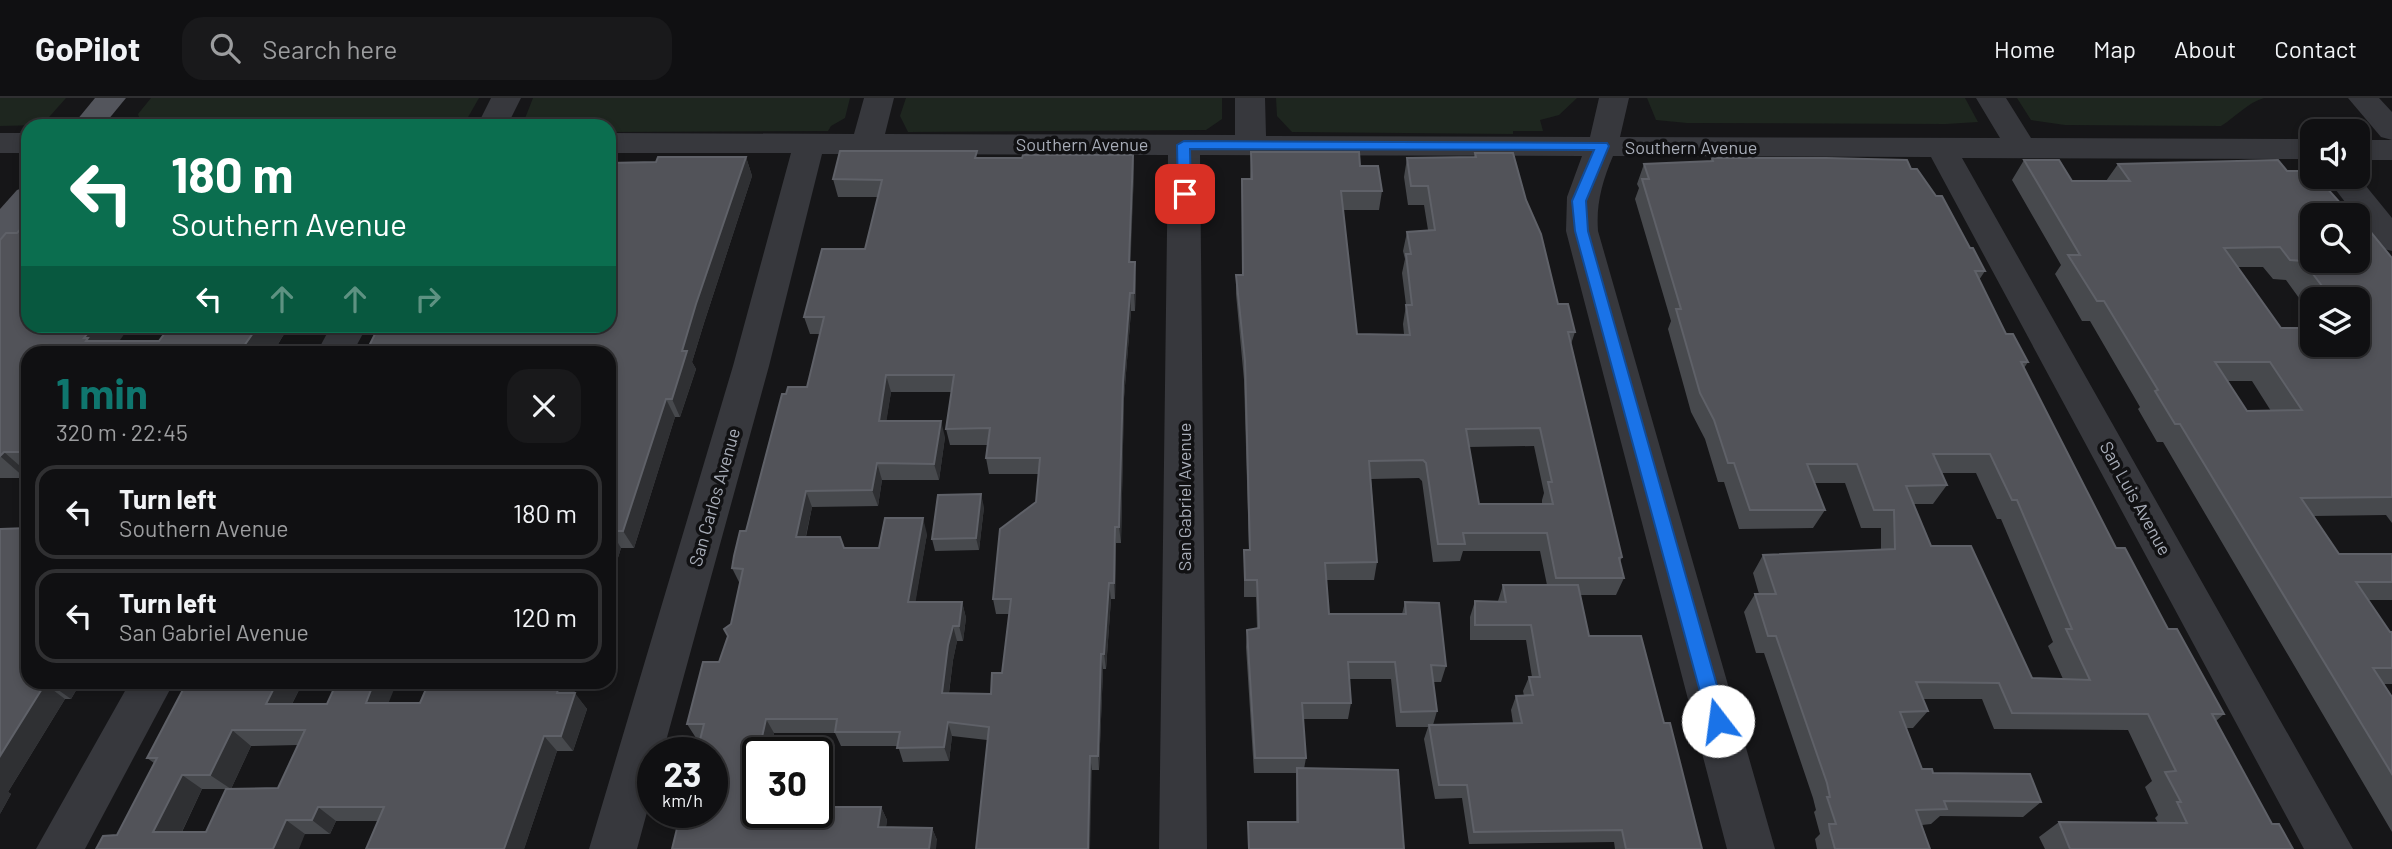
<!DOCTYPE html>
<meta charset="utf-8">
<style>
body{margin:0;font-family:Barlow,sans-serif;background:#19191b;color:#f1f3f6;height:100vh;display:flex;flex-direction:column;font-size:26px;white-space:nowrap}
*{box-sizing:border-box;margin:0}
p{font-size:23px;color:#9c9d9f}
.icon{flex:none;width:38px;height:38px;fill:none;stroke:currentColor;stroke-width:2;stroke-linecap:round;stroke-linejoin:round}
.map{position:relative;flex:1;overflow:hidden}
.details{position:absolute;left:21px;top:248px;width:595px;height:343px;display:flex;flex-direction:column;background:#101012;border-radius:21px;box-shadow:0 4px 10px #0003,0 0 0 2px #303032}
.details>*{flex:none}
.hud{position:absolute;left:21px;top:21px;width:595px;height:214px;border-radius:21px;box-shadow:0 4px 10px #0003,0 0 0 2px #303032;background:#0b6e4f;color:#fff;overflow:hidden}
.fabs{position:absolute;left:2300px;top:21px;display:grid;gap:14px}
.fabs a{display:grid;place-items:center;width:70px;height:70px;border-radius:14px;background:#101012;box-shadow:0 4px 10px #0003,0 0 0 2px #303032;font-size:35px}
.speed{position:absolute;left:637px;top:639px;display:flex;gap:14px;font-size:35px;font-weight:700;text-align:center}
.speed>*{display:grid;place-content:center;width:91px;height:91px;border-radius:50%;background:#101012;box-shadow:0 4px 10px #0003,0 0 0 2px #303032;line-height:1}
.speed small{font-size:18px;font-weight:400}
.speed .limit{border:4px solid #111;border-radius:10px;background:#fff;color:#111}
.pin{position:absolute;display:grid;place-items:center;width:60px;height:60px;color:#fff;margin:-30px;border-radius:14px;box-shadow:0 4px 10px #0006}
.me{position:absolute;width:77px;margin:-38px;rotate:345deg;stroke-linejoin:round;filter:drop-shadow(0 0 5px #0008)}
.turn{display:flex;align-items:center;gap:24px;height:147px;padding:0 35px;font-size:32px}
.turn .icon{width:91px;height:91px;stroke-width:2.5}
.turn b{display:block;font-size:49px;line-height:60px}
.lanes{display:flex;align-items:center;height:66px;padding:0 35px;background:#0003;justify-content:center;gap:35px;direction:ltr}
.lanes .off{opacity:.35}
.round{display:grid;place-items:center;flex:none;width:74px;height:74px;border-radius:21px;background:#19191b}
.headline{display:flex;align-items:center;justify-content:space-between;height:119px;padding:0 35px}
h1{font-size:42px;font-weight:700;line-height:52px;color:#0f766e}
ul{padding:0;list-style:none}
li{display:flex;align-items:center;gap:21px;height:94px;margin:0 14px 10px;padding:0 21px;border:4px solid #303032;border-radius:21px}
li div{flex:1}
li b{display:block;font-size:26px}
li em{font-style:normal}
header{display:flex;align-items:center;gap:42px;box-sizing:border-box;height:98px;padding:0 35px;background:#101012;border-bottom:2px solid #303032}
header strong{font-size:33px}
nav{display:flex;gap:38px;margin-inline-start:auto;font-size:24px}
.search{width:490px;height:63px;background:#19191b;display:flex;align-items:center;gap:18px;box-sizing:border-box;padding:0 24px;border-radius:21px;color:#9c9d9f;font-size:26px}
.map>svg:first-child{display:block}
</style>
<header>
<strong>GoPilot</strong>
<div class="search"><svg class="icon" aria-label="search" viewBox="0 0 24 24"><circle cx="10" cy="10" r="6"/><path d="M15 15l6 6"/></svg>Search here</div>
<nav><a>Home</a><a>Map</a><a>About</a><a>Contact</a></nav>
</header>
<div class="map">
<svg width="2392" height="751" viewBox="0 0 2392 751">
<rect width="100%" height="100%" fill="#161618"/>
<g fill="#1e261f">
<path d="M0,0H66L42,27L0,28Z"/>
<path d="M151,0H479L463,28H142L138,16Z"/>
<path d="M533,0H850L845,20L831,28L828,33L609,34V28H522Z"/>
<path d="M906,0H1222V21L1206,32L908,34L900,18Z"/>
<path d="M1276,0H1577L1559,17L1540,22L1543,33H1513V36L1292,34L1277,18Z"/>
<path d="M1647,0H1965L1978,24L1946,26L1687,25L1656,22Z"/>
<path d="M2017,0H2264C2247,5 2237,18 2221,28L2065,27L2031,22Z"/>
</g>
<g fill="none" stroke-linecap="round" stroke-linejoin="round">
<g fill="#37383d" fill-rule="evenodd">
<path d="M491,0H521L507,28H477Z"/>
<path d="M864,0H894L885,36L1235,37V0H1265L1266,38L1590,39L1599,0H1629L1620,39L2000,40L1976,0H2006L2031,40L2312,41V61L1962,60L2353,751H2304L1931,59L1613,58C1602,84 1596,106 1598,133L1775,751H1727L1566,133L1567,99L1582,58L1200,57L1207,751H1159L1168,57L822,56L769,268L663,654H653V692L637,751H589L733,268L791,55H609V35L854,36Z"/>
<path d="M2348,0H2379L2392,14V42L2381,39Z"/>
<rect x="0" y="35" width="28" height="20"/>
<rect x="2357" y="42" width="35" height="20"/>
<path d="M2357,77L2392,120V153L2380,150L2326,79Z"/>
<path d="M331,228H367L352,256H316Z"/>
<path d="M130,584H174L85,751H36Z"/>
</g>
<g fill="#53555c" fill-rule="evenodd">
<path d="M95,0H126L103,28H72Z"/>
<path d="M28,88C28,113 28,136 0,144V111L17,92Z"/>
</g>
</g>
<g fill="#47494d" fill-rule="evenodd">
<path d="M1251,54L1360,68L1382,93L1379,112H1343L1357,236H1404L1403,226L1406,207L1402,175L1405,161L1403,153L1407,134L1428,132L1424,107H1408L1404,79L1407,60L1474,59L1475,55L1526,102L1558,206L1575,234L1571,246L1622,459L1620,464L1624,480L1616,497H1580L1589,538L1664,625L1702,751H1615L1614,744L1469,746L1462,700L1435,701L1424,641L1428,629H1396L1391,581H1349L1351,605L1348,621H1303L1306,660L1304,671L1404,751H1248V724H1296V675H1254L1246,549L1247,532L1257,530L1256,499H1244V452H1249L1244,282L1236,196V177H1242V81H1250ZM1534,348L1544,395L1542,402V406H1479L1469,349ZM1419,380L1422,383L1433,464L1460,463L1463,453H1540L1547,487H1503L1498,503H1475L1470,519V542H1526L1532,579H1529L1523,593L1524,598H1516L1511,612L1513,625L1433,627L1437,613L1433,584H1441L1446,568L1405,504L1402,516H1329L1326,482H1374L1377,464L1371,381Z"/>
<path d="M1133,57L1134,74L1130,164L1136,182L1135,213H1131L1124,300L1121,445H1116L1115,501H1111L1106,571H1103L1099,672H1092L987,642L952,638L949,663L903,664L898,648H841L835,635H774L770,654H758V714L822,671L829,685L824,709H881L887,722L886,729L932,730L937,742L672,751L701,640H696L687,626L719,564L728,538L740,486L732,470L746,433L786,296L807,289L820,236H810L804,219L865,151L878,99H838L833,81L978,60ZM891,294H952L946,331L950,347H987L986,360L989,376H1039L1036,404L993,501L996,516H1009L1002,575L991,596L949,595L953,562L957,543H963L966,520L962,504H915L927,436L879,450H844L806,439L812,409L878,408L882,382H939L945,339L886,323Z"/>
<path d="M746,59L752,78L704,225L692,264L696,271L680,319H675L634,450H621L612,479H609V256L380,234Z"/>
<path d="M1712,60L1911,71L1970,150L1985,173L1979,182L2006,236L2028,264L2024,270L2116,450L2224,616L2216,623L2272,726L2293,751H2045L2039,739L2059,724L2158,725L2155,720L2158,717L2145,689L2152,683L2128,632L1994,631L1982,601H1923L1928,613L1913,630H1906L1922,671L1933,675L2041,704L2023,719L1940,718L1931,726L1922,727L1930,751H1817L1815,741L1820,736L1814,714L1816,712L1813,700L1764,555H1756L1744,514L1755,496H1759L1753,475L1763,457L1881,452V430H1861L1845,385H1814L1825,412L1813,430L1739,431L1724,384H1718L1705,341L1691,314L1668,231L1671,223L1635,101L1639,90L1637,86L1644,66L1710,63ZM1942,375H1976L1997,421H2001L2053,544L2048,548L2063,581L2032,580L1931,448L1913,406H1933L1947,387Z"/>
<path d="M2024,62L2072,83H2106L2118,66L2312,117L2392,160V425L2386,417L2314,418L2339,456H2392V502H2368L2390,534H2392V586H2384L2392,599V734L2163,344H2157L2138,311L2140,309L2090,223H2082L2055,176L2061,167L2012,82ZM2238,169H2263L2273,181L2286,182L2312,218V201H2357V247L2281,230ZM2227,283H2252L2271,313H2247Z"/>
<path d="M17,135L130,228L118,243H159L289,228L272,256H28V375L25,380H0V142Z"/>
<path d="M984,409L979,452L935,453L932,441Z"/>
<path d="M28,584H81L71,601H65L8,694L11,696L0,716Z"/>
<path d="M187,584H303L292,606L420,605L429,584H577L574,595L587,611L573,653H557L524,751H366L378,723H336L330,736L117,737L154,665L147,660ZM298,647L278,690L231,691L251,648ZM202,691H226L206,734H182Z"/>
</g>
<g fill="#2f3033">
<path d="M1133,57L1134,74L1130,182L1129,164Z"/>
<path d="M746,59L752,78L704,225L692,264L696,271L680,319L672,301L682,253L696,206Z"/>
<path d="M1135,164L1136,182L1135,213L1134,195Z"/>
<path d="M1130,195L1131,213L1124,300L1121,445L1119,429L1123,284Z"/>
<path d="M93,228H130L110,256H98L84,240Z"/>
<path d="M258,228H289L272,256H246L244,248Z"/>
<path d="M886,277L891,294L884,339L879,323Z"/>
<path d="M666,301L675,319L634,450L623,433Z"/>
<path d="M941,323L945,339L939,382L934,366Z"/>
<path d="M4,354L28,375L25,380L0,358Z"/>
<path d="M877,365L882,382L878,408L872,392Z"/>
<path d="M806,393L812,409L802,455L796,439Z"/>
<path d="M981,396L984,409L979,452L976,440Z"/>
<path d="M923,420L927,436L913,519L908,504Z"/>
<path d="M1115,429L1116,445L1115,501L1114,485Z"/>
<path d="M611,433L621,450L612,479L609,475V438Z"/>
<path d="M1109,485L1111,501L1106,571L1104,556Z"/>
<path d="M962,504L966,520L963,543L959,528Z"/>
<path d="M953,528L957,543L953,562L947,609L942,595L948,547Z"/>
<path d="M1101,556L1103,571L1099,672L1098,658Z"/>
<path d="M52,584H81L71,601L50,586Z"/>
<path d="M277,584H303L284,622L266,606Z"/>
<path d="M374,584H397L382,621L366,605Z"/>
<path d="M560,584H577L570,609L575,595L587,611L573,653L561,638L557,595Z"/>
<path d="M45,586L65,601L8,694L11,696L0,716V658Z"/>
<path d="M766,621L774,635L770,654H759Z"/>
<path d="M948,624L952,638L949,663L944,649Z"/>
<path d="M232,632L251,648L231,691L210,677Z"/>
<path d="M544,638L557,653L524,751H504Z"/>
<path d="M1090,658L1092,672L1090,751H1088Z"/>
<path d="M822,671L829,685L822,722L817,713V694Z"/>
<path d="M182,677L202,691L175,748L153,734Z"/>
<path d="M318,709L336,723L330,736L312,722Z"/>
<path d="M881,709L887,722L884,742L878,729Z"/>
<path d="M286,722L305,736L299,751H273Z"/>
<path d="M932,730L937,742L936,751H929Z"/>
</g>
<g fill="#525359" stroke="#5f6168" stroke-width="2" fill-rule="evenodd">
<path d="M840,53H977L975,60H1022L1023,57H1133L1129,164H1135L1134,195H1130L1123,284L1119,429H1115L1114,485H1109L1104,556H1101L1098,658H1090L1088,751H976L989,629L948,624L944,649L897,650L900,634H835L837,621H766L755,671H758V714H817V709H881L878,729L932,730L929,751H672L681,714H712V654H697L704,626H687L703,564H719L728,538L724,531L731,526L743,471L732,470L734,458L740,433H746L782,296H786L788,289H807L824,219H804L822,151H865L882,82L833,81ZM886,277H954L946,331L990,330L986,360H1040L1036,404L1000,431L993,501H1011L1002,575H992L991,596L942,595L948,547L953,528H959L962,504H908L923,420H885L879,450H844L840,439H796L806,393L872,392L877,365L934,366L941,323H879Z"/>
<path d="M1251,54H1359L1360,68H1378L1382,93H1341L1357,236L1410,237L1406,207H1412L1406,156H1411L1407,134L1435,132L1428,88H1411L1407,60L1476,59L1475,55H1513L1526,102L1541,136L1558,206H1568L1575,234H1568L1622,459L1619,460L1624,480H1556L1547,435H1463L1465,446H1438L1426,365L1423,362L1369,363L1377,464L1325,465L1329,516H1406L1405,504L1439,505L1446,568L1431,567L1437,613L1401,614L1395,564H1348L1351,605H1302L1306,660H1255L1247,532L1259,530L1257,482H1245L1244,452H1250L1245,263L1236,177H1243L1242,81H1252ZM1540,330L1552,384H1548L1553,406H1479L1466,331Z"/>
<path d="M658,59H746L696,206L682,253H687L672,301H666L623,433H611L609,438V256H365L376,234H380L383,228H609V65L656,64Z"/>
<path d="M1712,60H1827L1907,62L1911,71H1917L1936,98H1942L1970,150H1973L1985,173H1975L2006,236H2013L2028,264H2021L2116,450H2125L2168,531H2177L2224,616H2212L2272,726H2279L2293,751H2070L2059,724L2187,725L2177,704H2181L2165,674L2176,673L2148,616L2012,615L1999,585L1916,584L1928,613L1900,614L1922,671H1932L1933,675L2030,676L2041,704L1944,703L1947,711L1916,712L1930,751H1835L1830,733L1829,726H1836L1827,699H1830L1827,685L1776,538H1768L1755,496H1776L1763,457L1895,451L1894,412H1874L1857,366H1807L1825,412H1750L1734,365H1728L1714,322L1700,295L1676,211H1681L1642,81H1649L1644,66L1713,63ZM1933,356H1990L2012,402H2017L2072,531H2066L2090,582L2032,580L1971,448H1931L1906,388L1947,387Z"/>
<path d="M2024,62H2059L2072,83H2130L2118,66L2278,62L2287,73H2312V79H2317L2351,117H2312V163H2357V125L2359,127H2365L2392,160V399L2301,400L2339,456H2392V484H2356L2390,534H2392V570H2373L2392,599V676L2180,326H2175L2155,293L2158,292L2104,203H2097L2068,157H2080ZM2280,149L2290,162L2303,163L2332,201H2357V247H2312V230H2281L2224,150ZM2215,264H2270L2302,312L2247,313Z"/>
<path d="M28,123V228H93L84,240H88L86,243H159L170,228H258L244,248H250L246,256H28V354H4L0,358V142L6,135H17Z"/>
<path d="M981,396L976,440L932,441L938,397Z"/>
<path d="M28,430V584H52L50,586H45L0,658V431Z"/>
<path d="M1503,487H1578L1589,538H1641L1664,625H1670L1702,751H1626L1622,732L1474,734L1467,687H1439L1429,627L1522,625L1516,598L1533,597L1529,579H1540L1531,527H1475V503L1506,504Z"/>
<path d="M187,584H277L266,606H327L337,584H374L366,605H420L429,584H560L557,595H575L561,638H544L504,751H366L384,709H318L312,722H286L273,751H96L103,738L117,737L157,660H147ZM232,632H305L278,690L226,691L206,734H153L182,677H210Z"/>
<path d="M1297,670L1398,672L1404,751H1249L1248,724H1298Z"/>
<path d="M817,671H822L817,694Z"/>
</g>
<path fill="#1a73e8" stroke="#114b97" stroke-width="2" d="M1184,43L1607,45L1609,48L1586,103L1588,133L1727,623L1724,629H1711L1708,623L1575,133L1572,103L1594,52L1190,51L1191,96L1185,100L1178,96L1177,47Z"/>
<g text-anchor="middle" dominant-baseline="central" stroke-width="7" stroke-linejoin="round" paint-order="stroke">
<g font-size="18" fill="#a8adb8" stroke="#111113">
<text x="1082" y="46">Southern Avenue</text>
<text x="1691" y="49">Southern Avenue</text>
<text transform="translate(714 399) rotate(-74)">San Carlos Avenue</text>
<text transform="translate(1184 399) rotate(-90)">San Gabriel Avenue</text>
<text transform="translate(2136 400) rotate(61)">San Luis Avenue</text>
</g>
</g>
</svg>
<div class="fabs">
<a><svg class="icon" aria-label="sound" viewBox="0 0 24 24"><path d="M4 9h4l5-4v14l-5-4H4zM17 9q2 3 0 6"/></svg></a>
<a><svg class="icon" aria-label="search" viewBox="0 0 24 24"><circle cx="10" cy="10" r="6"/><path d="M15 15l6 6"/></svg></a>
<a><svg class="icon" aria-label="layers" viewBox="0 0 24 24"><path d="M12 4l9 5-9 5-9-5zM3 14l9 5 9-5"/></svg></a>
</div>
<div class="speed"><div>23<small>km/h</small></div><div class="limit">30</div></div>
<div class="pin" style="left:1185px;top:96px;background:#d93025"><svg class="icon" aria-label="arrive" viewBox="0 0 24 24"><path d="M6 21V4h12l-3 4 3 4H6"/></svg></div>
<svg class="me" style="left:1718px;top:623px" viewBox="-20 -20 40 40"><circle r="19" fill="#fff"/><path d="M0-13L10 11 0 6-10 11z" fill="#1a73e8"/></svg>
<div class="hud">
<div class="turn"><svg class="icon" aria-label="left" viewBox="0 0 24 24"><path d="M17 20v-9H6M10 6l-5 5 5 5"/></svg><div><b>180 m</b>Southern Avenue</div></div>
<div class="lanes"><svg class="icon" aria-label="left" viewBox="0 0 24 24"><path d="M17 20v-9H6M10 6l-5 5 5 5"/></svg><svg class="icon off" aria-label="ahead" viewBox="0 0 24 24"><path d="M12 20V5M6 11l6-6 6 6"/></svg><svg class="icon off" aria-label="ahead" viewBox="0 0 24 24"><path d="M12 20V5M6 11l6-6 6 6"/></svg><svg class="icon off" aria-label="right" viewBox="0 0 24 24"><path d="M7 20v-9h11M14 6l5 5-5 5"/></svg></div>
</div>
<section class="details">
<div class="headline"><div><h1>1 min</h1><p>320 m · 22:45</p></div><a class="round"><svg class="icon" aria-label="close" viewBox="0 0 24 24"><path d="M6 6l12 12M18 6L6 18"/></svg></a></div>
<ul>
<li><svg class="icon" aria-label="left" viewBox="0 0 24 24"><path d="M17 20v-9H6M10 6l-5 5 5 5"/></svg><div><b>Turn left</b><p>Southern Avenue</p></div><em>180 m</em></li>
<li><svg class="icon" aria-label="left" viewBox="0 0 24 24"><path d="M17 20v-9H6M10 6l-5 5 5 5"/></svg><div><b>Turn left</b><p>San Gabriel Avenue</p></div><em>120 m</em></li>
</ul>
</section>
</div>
